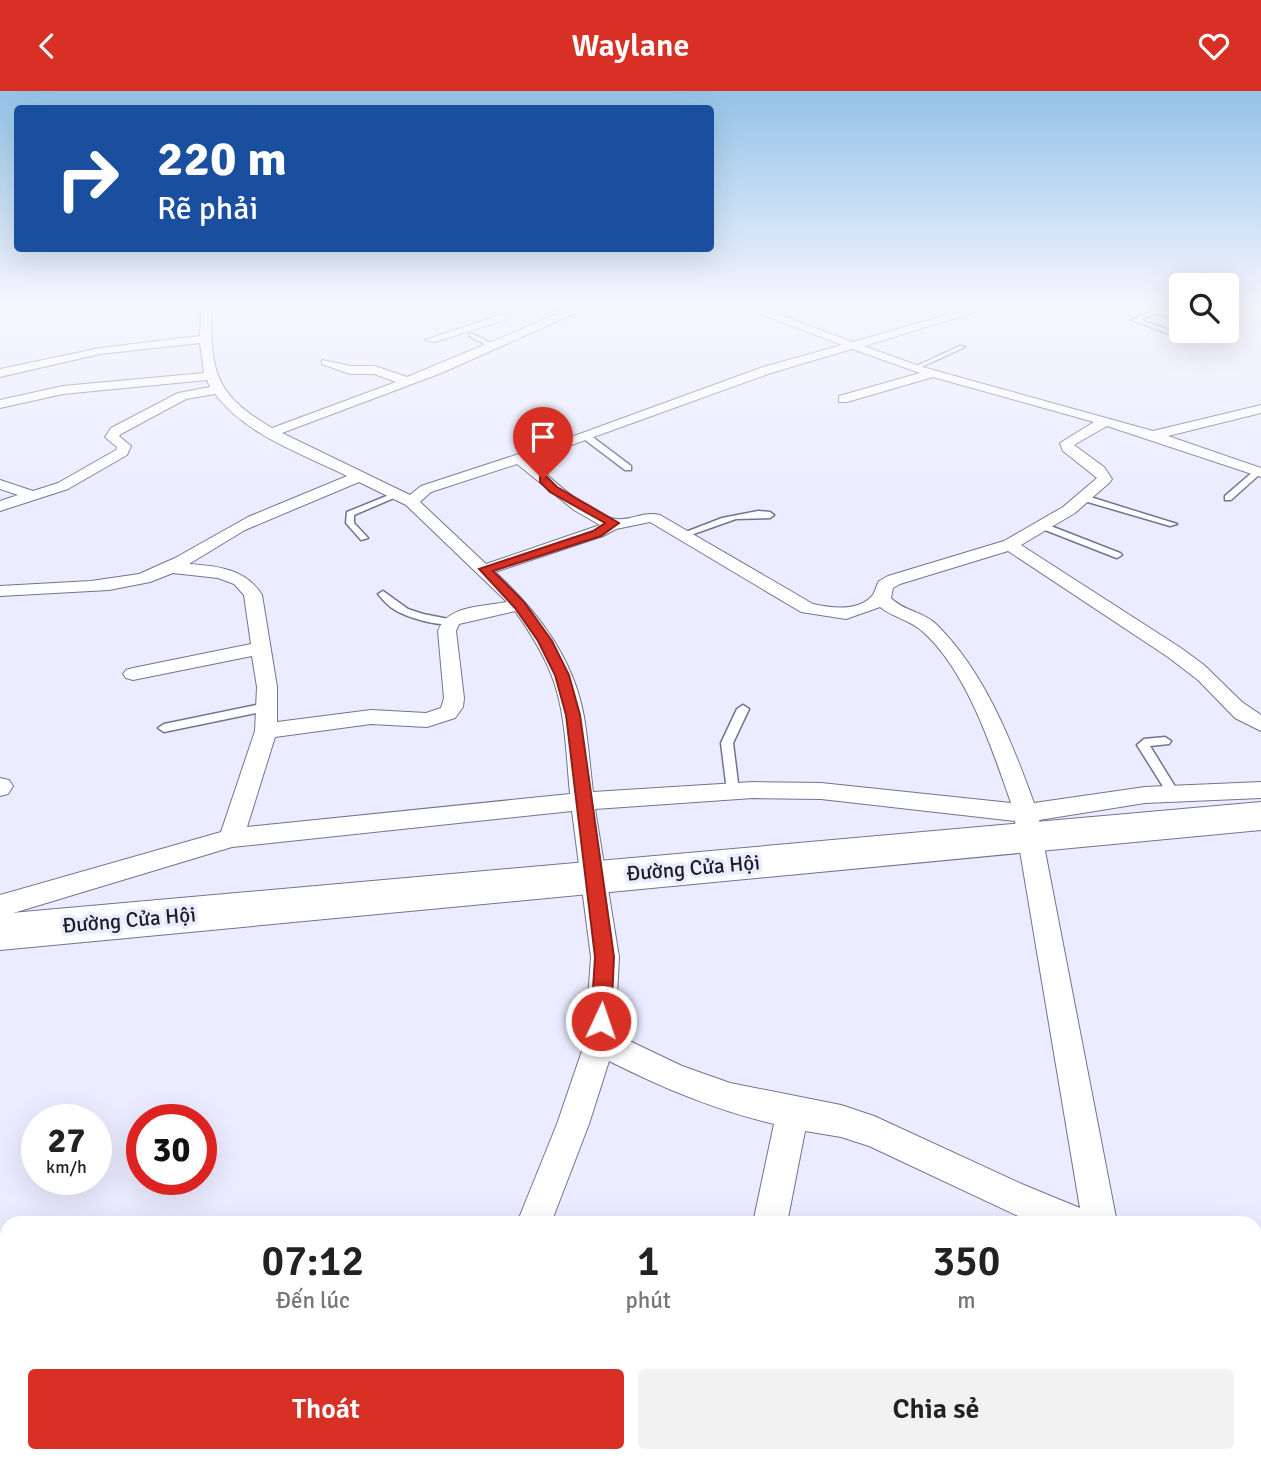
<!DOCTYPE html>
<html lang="vi">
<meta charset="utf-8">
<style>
body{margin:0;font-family:Signika,sans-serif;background:#f2f2f2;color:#222;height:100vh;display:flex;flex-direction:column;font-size:26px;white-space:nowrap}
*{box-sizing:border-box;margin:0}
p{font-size:23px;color:#767676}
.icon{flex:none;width:38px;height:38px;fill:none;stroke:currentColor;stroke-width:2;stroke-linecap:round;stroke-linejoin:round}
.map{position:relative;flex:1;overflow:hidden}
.side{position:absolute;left:0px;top:1125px;width:1262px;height:247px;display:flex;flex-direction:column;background:#fff;border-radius:21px 21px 0 0;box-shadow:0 7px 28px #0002}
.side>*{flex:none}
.banner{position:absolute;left:14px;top:14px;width:700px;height:147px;border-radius:7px;box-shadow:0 7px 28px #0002;background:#1a4fa0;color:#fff;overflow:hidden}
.buttons{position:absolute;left:1169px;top:182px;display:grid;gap:14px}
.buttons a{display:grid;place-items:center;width:70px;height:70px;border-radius:7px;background:#fff;box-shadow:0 7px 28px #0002;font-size:35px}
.speed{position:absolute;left:21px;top:1013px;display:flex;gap:14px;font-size:35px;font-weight:700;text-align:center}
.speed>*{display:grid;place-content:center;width:91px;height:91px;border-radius:50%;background:#fff;box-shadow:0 7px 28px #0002;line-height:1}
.speed small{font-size:18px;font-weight:400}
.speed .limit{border:10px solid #d22;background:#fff;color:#111}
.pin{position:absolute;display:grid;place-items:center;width:60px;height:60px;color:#fff;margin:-72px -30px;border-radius:50% 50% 50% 0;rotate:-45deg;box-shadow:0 0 7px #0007}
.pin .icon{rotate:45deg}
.me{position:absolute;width:77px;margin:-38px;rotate:3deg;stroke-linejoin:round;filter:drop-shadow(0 0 5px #0008)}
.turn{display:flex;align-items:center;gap:24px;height:147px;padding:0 28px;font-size:32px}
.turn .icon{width:91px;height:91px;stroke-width:2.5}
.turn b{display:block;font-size:49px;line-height:60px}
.eta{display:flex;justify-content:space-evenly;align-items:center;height:119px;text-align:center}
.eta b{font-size:42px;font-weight:600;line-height:49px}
.button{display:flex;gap:14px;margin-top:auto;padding:14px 28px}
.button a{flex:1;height:80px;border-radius:7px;background:#d93025;color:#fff;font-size:28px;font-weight:600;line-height:80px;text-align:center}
.button a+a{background:#f2f2f2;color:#222}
header{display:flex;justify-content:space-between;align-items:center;height:91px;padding:0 28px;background:#d93025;color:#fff;font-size:32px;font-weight:600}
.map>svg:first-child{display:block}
</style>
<header><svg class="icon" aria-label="back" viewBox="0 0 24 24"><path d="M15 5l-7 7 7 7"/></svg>Waylane<svg class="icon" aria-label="heart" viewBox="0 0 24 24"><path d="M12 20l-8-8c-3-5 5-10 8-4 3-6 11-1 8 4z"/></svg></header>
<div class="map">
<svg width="1261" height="1371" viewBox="0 0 1261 1371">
<rect width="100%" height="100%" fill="#ebecff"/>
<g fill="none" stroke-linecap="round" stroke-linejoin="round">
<g stroke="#72748f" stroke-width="3">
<g id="service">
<path d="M537,215H545L567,225L562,226Z"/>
<path d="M1154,219L1156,222L1140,229L1181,243L1198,240L1201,242L1181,247L1132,229Z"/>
<path d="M469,243H473L498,256L493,257L469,245Z"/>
<path d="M960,255L965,256L917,278L912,277Z"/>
<path d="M584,344H590L631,375V379H625L584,348Z"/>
<path d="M1255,379H1261V382L1231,409H1225V405Z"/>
<path d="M394,402L401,404L354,424V432L368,447L361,449L346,432L347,421Z"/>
<path d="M1081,405H1087L1177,433L1170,435L1081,409Z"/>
<path d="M758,420L770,421L774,424L770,427L736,428L685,446L678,444L722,427Z"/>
<path d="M1043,432L1120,462L1122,464L1117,467L1114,466L1040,437L1039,435Z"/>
<path d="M383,500L408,518L423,523L454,529L455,531C444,538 406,526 395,519C388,515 383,509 378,503Z"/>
<path d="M266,612L272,616L270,619L164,641L158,637L164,633Z"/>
<path d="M743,614L749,618L733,652L739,700L733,704L727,700L721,652L737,618Z"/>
<path d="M1165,646L1171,650L1169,653L1150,655L1179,702L1173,707L1169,705L1137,654L1144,648Z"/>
</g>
</g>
<g stroke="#72748f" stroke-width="2">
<g id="minor">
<path d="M208,215H224L211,221C211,283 216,304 272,337L396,291L374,283H350L322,273V269L351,275H375L407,286L577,215H591L444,281L282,342L410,404L421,395L574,345L763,276L842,254L740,215H755L853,251L977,215H994L864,255L919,275L1153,340L1261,314V322L1168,345L1261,377V386L1107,335L1074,354L1104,376L1112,388L1110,391L1075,422L1021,454L1181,557L1204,574L1242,611L1261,624V640L1235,627L1198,589L1168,566L1008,460L900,493L893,497L891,507C903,520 925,521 937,534C985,582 1011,649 1034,712L1145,696L1261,691V707L1145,712L1039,729L1117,1132H1033L869,1055L841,1046L805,1040L787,1132H753L774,1033C715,1019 663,997 609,970L589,1033L551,1132H517L557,1033L585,951L591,866L572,720L232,756L0,826V804L221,741L255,640L257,596L252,565L133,589L126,587L123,583L126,579L133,577L251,553L244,504L234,493L218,487L173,482L150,491L109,499L0,505V495L91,490L139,483L175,467L248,426L347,385C302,363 246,344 215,303L186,308L121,343L119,345L131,355L127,364L68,398L0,420V410L18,404L0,398V389L33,400L58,392L116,359L117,356L105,346L111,337L178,302L210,296L207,289L63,303L0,317V309L63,295L204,282L200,252L100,263L0,286V278L100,257L200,245L201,219ZM852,258L920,282L839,305V311H847L933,286L1094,331L1060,352L1063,360L1097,387L1063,416L1004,450L888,485L879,490C876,495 875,502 872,505C858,521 831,517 813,513L660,424C643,420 631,430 616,428C590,425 550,386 530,369L771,282ZM517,373L574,419L600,434L486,473L420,411L431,401ZM359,391L406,414L507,511C482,516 447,514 438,540L444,607L441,617L426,622L371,619L277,631V596L262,504C246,478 218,475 189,473L245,439ZM650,431L801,521L846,528L880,516C892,526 910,529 922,540C966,578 992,657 1011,712L821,692L753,691L593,701C590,676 588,650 584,626C574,567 537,520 495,481L603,445L616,438ZM515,520C529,540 542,560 551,583C566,620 566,663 570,703L247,736L275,646L371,633L427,636L455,627L463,616L464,607L456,540L459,533ZM753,707L821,708L1015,730L1080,1117L1024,1094L874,1025L841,1014L730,992L682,975L615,943L619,866L595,718Z"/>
<path d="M1133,215H1150L1181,225V231Z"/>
<path d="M506,222L510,223V227L435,251L425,249Z"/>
<path d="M0,687L9,689L13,695L8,703L0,705Z"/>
<path d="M1255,1180L1261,1181V1217L1255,1216Z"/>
<path d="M1255,1302L1261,1305V1370L1248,1365H1255Z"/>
<path d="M412,1365H453L451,1371H409Z"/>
<path d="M689,1365H729L728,1371H686Z"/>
<path d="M1071,1365H1111L1114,1371H1072Z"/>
</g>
</g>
<g stroke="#72748f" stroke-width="2">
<path id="primary" d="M1261,711V739L0,859V823Z"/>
</g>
<use href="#service" fill="#fff" fill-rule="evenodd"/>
<use href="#minor" fill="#fff" fill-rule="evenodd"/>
<use href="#primary" fill="#fff" fill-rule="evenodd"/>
</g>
<linearGradient id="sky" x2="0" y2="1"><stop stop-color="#93c3e8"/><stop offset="0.53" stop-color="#f6f6ff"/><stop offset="1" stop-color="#f6f6ff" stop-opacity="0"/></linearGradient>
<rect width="1261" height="407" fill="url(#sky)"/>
<path fill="#d93025" stroke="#8d1f18" stroke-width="2" d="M540,386H547L557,396L619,432L601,445L493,480L524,511L552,550L569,584L580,624L614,866L611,930L608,937L601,939L594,937L591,930L595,866L566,624L555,584L538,550L515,517L479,478L593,440L605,432L550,401L540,391Z"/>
<g text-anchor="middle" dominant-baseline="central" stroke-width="7" stroke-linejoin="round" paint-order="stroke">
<g font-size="21" fill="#1c1c27" stroke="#ebecff">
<text transform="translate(693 777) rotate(-5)">Đường Cửa Hội</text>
<text transform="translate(129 829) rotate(-5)">Đường Cửa Hội</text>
</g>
</g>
</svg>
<div class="buttons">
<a><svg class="icon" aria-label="search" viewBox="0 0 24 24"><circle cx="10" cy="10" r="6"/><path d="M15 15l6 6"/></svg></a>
</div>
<div class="speed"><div>27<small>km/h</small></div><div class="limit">30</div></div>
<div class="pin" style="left:543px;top:388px;background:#d93025"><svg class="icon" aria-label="arrive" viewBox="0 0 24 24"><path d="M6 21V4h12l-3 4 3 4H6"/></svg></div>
<svg class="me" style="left:601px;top:930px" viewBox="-20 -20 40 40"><circle r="17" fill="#d93025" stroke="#fff" stroke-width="3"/><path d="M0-11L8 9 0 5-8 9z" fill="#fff"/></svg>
<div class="banner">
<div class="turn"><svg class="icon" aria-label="right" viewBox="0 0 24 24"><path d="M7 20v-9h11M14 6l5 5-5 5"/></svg><div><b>220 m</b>Rẽ phải</div></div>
</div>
<section class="side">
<div class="eta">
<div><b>07:12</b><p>Đến lúc</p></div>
<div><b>1</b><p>phút</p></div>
<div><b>350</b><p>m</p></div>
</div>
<div class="button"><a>Thoát</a><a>Chia sẻ</a></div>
</section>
</div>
